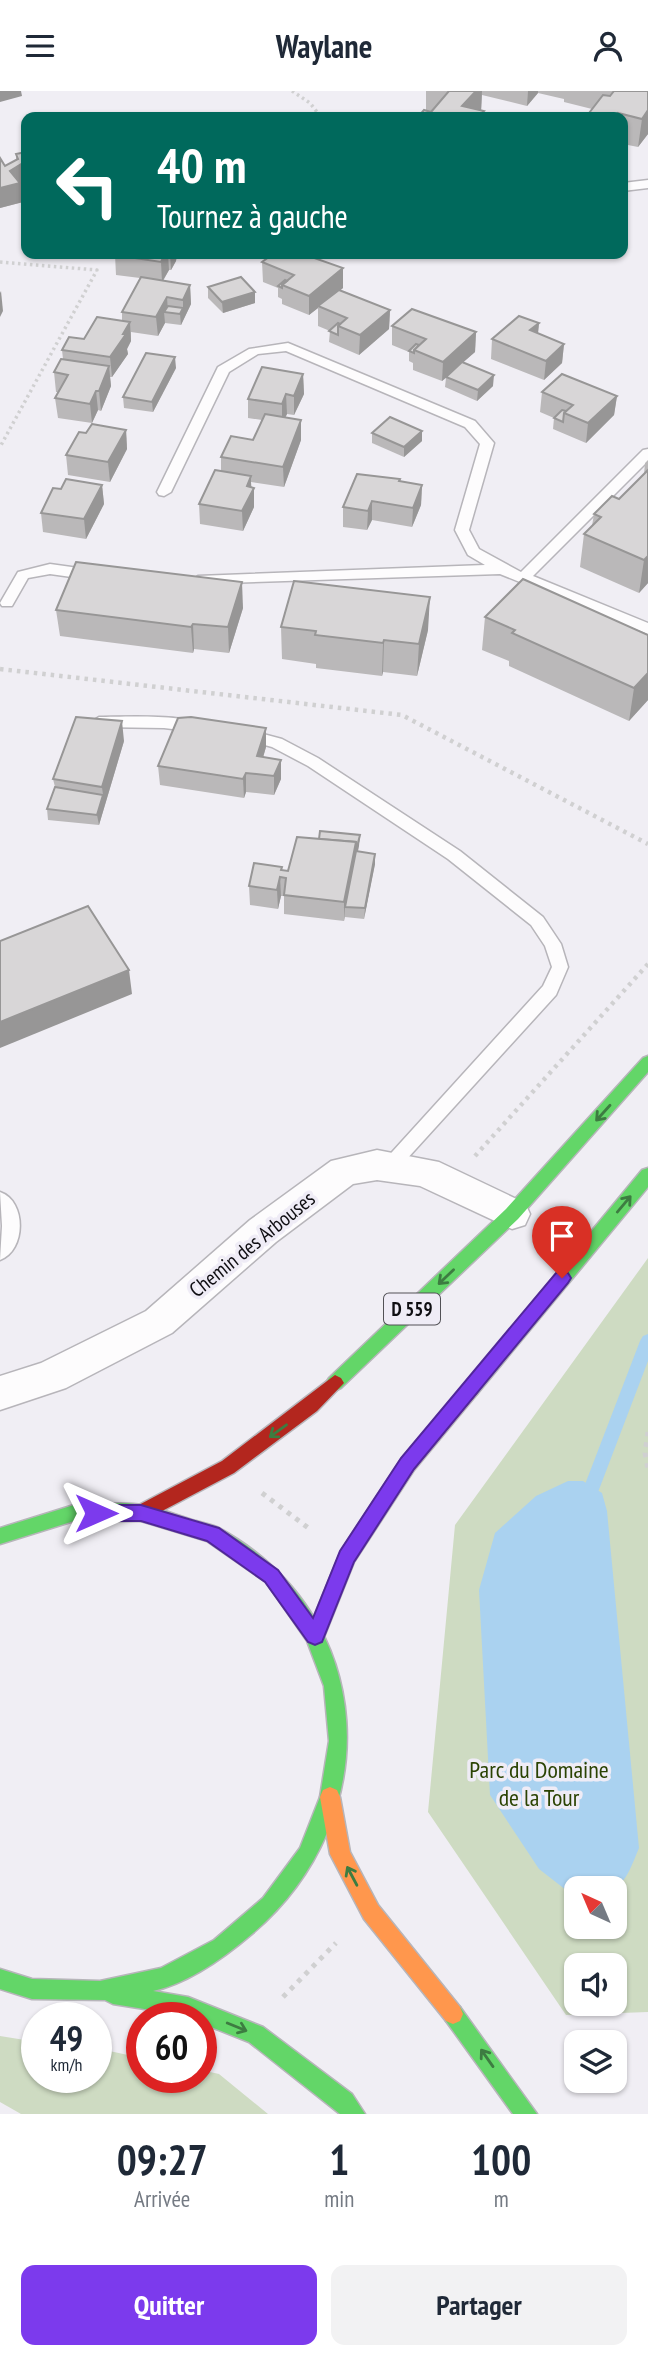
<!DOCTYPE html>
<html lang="fr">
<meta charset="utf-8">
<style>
body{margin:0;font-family:"PT Sans Narrow",sans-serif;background:#f2f2f3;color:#1f2937;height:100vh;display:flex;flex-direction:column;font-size:26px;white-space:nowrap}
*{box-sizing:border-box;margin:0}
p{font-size:23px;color:#747a83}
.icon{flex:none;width:38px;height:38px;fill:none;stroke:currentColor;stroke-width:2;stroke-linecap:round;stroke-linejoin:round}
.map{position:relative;height:2023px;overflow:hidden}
.panel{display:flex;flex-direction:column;background:#fff;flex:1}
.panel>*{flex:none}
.banner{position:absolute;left:21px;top:21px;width:607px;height:147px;border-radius:14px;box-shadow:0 2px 5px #0004;background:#00695c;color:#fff;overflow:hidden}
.needle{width:46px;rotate:316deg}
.controls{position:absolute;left:564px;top:1785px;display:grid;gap:14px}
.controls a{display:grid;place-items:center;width:63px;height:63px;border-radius:14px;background:#fff;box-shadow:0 2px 5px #0004;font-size:35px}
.speed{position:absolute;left:21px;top:1911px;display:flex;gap:14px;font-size:35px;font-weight:700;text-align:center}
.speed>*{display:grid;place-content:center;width:91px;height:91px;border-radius:50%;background:#fff;box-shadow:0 2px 5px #0004;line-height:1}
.speed small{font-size:18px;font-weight:400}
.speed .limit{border:10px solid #d22;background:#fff;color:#111}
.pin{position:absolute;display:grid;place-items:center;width:60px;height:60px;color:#fff;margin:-72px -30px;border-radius:50% 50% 50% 0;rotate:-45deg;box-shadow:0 0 7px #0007}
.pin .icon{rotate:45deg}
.me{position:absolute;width:77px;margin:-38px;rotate:90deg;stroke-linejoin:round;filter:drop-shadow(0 0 5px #0008)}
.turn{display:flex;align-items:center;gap:24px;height:147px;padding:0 21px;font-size:32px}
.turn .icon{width:91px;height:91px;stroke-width:2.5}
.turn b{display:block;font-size:49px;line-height:60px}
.eta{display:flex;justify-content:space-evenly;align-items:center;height:119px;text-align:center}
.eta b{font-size:42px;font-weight:600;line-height:49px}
.cta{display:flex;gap:14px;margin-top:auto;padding:14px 21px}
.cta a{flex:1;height:80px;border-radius:14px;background:#7c3aed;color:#fff;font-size:28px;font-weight:600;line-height:80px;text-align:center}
.cta a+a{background:#f2f2f3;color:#1f2937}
header{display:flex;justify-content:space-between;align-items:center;height:91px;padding:0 21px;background:#fff;font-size:32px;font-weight:600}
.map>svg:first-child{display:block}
</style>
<header><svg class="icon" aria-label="menu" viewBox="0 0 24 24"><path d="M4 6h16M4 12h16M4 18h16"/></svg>Waylane<svg class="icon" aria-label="person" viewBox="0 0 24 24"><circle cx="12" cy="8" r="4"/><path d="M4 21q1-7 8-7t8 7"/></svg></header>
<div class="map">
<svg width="648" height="2023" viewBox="0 0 648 2023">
<rect width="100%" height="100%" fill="#f0eef4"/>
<g fill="#cedbc2" fill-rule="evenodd">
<path d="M648,1167V1921L566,1924L428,1721L455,1434ZM576,1797H614V1836H576ZM576,1874H614V1913H576Z"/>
<path d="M0,1945L37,1951V1986H96V1957L100,1958L142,1967V1986H201V1979L219,1983L268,2023H21L0,2011Z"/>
</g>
<path fill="#aad2f0" d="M568,1390H583L602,1402L607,1420L639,1757C621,1801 623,1797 576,1797L575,1806L539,1778L490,1704L479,1499L495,1442L536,1405Z"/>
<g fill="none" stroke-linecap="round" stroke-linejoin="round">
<path fill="#aad2f0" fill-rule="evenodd" d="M648,1243V1270L600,1396L598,1401L592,1403L586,1401L584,1396L640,1250L643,1245Z"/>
<g stroke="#b7b5ba" stroke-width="3">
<g id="lane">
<path d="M648,89V97L623,100V92Z"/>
<path d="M288,252L475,330L494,352L469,439L479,458L521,481L643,359L648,358V370L533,485L648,532V543L500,483L193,493L191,490L198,485L485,474L468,464L455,439L480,353L465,336L286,260L258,263L229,281L171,401L164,405L159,404L157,401L218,276L249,258Z"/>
<path d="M50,473L93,479L100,484L93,489L50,483L28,487L12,515H2L0,512L18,481Z"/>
<path d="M99,626C120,626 192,622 205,636L197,641L164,637L99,636L91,631Z"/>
<path d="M245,638L282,648L318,667L460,760L543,826L561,853L568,876L556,904L395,1081L389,1083L383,1081L380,1076L383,1071L543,895L552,876L545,855L531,834L448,768L308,675L272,656L240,647L237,643Z"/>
<path d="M0,1101C27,1110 26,1160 0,1169L2,1135Z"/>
</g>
</g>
<g stroke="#b7b5ba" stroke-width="3">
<path id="street" d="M377,1059L439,1071L525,1112L530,1123L525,1134L512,1138L420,1095L377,1089L353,1093L276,1151L172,1242L66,1297L0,1319V1285L41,1272L146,1220L250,1129L331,1070Z"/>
</g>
<g stroke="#b7b5ba" stroke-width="3">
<g id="fast">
<path d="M648,965V981L518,1128L341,1297L335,1300L329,1297L326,1292L329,1287L506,1118L643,967Z"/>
<path d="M648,1077V1096L477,1303L471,1306L465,1303L462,1298L465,1293L642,1079Z"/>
<path d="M74,1414C96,1414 122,1410 143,1414C158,1417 174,1423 189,1428C198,1431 210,1433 219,1437C379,1525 387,1727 253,1842C225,1866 189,1892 153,1900L188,1906L263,1936L352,2003L365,2023H340L249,1951L201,1932V1927L113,1913L105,1909L32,1908L0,1898V1878L32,1888L100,1890L161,1877L214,1849L263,1807L300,1757L320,1706L329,1650L324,1595L307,1550L266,1491L207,1450L141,1430H74L0,1453V1437Z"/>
<path d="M453,1913L460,1916L537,2023H513L446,1930L443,1923L446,1916Z"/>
</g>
</g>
<g stroke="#b7b5ba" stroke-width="3">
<path id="slow" d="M330,1696L337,1699L340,1706L350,1761L378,1814L460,1916L463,1923L460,1930L453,1933L446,1930L364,1828L330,1763L320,1706L323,1699Z"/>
</g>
<g stroke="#b7b5ba" stroke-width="3">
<g id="jam">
<path d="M335,1284L341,1287L344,1292L317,1320L234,1382L147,1428L141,1430L135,1428L132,1422L135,1416L222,1370Z"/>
<path d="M471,1290L477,1293L480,1298L477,1303L414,1379L354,1471L322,1551L315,1554L308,1551L306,1545L341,1460L402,1367L465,1293Z"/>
</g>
</g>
<g stroke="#d0d0d1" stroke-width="3.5" stroke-dasharray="2.5 3.5" stroke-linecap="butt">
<path d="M292,0L310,12L321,26"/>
<path d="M0,171L97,179L0,356"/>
</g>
<g stroke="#d0d0d1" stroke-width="4.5" stroke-dasharray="3.5 5" stroke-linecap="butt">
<path d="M0,578L402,624L648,753"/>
<path d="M475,1065L648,873"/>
</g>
<g stroke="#d0d0d1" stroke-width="5" stroke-dasharray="4.5 6" stroke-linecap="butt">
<path d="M648,1341L645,1362L648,1378"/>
<path d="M262,1402L311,1439"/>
<path d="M283,1906L336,1852"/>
</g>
<use href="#lane" fill="#fdfcfd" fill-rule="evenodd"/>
<use href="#street" fill="#fdfcfd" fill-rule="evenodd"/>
<use href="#fast" fill="#63d668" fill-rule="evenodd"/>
<use href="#slow" fill="#ff974d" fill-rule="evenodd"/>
<use href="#jam" fill="#b3261e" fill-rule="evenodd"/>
</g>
<g fill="#bab8b9">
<path d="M426,0H648V43L638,56L623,53V26H586L592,18L564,11V8L538,2L527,15L482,4L481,20L418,26L426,19Z"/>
<path d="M26,61V92L25,91L21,94L23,111L0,117V67L5,75L16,69V63Z"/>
<path d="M116,163H177L176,170L171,179H169L163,190L190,194L191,213L181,234L165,232L158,245L131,241V250L127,258L128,263L112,286H110L111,295L101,320L98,319L92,332L58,327L55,307L59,301H56L54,281L63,268L62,259L122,230V221L140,187L116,184L115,164Z"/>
<path d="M262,171L343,197L340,199L390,219L389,238L359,264L329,251L330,240L318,235V217L309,224L282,213V208L278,206V197L263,191Z"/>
<path d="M208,196L255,212L223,222L208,207Z"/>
<path d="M539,232L538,242L564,253L562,272L544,289L491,268L492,248Z"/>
<path d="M392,235L476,241L475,261L463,271L493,295L477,310L445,296L446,287L442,290L413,279V272L409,270V261L392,254Z"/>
<path d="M176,277L153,321L124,317L123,306Z"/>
<path d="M303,283L304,303L294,324L287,323L285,327L301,349L284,396L251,391L254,416L243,440L200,433L199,413L221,380V366L253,349L262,329L248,327V308Z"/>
<path d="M542,301L617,305L614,324L586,352L553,338L554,327L540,321Z"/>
<path d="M126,339L127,358L110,391L68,384L66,364L86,342Z"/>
<path d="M372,342L422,350L404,366L372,352Z"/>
<path d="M648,369V492L639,502L580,476L584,443L592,435L594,423L619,408L644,383L645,372Z"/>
<path d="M400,388V390L422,394L421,414L412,436L372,429L367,439L343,436V416Z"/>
<path d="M102,394L104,413L86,448L43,441L41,422L61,398Z"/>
<path d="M243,517L229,562L194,558L193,562L60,545L56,519Z"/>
<path d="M485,526L648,544V609L629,630L509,575V570L482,559Z"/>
<path d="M281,536L428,539L417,585L383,581L382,585L316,577V573L282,568Z"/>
<path d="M124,650L99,734L48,729L47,718L55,696L53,688Z"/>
<path d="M266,656L263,666L281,688L274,704L246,701L244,707L160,694L158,675Z"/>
<path d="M360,744L358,760L375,773L364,828L345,826L344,830L284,823V805H281L278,818L250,814L249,795L282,780H288L319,748Z"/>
</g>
<g fill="#979696">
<path d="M0,0H21L22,5L0,11Z"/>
<path d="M472,0H482L481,21L462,15Z"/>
<path d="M528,0H538V2L527,15Z"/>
<path d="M648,19V43L638,56L642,28Z"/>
<path d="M23,72L25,91L21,94L23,111L0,117V97L10,80Z"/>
<path d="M165,163H168L169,179L162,191L161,171Z"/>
<path d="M170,163H177L176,170L171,179Z"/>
<path d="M343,177V197L320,216L318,215V217L309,224V205Z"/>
<path d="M190,194L191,213L181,234L180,223L183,217V209Z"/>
<path d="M1,200L3,220L0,226V202Z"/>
<path d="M255,201V212L223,222L222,211Z"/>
<path d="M167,206L168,221H164L165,232L158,245L156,226Z"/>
<path d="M390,219L389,238L359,264L360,244Z"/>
<path d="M130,231L131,250L127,258L128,263L112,286L110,266Z"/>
<path d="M539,232L537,252L530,239Z"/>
<path d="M476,241L475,261L442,290L443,271Z"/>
<path d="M564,253L562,272L544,289L546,270Z"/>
<path d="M175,266L176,277L153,321L152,311Z"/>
<path d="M109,275L111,295L101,320L99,300Z"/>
<path d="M303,283L304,303L294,324V305Z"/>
<path d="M494,284L493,295L477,310L478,299Z"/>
<path d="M96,300L98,319L92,332L90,313Z"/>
<path d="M286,303L287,323L282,333V313Z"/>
<path d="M617,305L614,324L586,352L588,332Z"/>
<path d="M301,329V349L284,396L283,376Z"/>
<path d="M126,339L127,358L110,391L108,371Z"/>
<path d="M422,340V350L404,366V356Z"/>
<path d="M251,385V402L254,397V416L243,440L242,420L247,395Z"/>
<path d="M102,394L104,413L86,448L84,428Z"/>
<path d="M422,394L421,414L412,436L413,417Z"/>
<path d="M372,410V429L367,439L368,420Z"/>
<path d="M648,465V492L639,502L644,469Z"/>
<path d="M242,491L243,517L229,562L228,536Z"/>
<path d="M430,506L428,539L417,585L419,553Z"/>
<path d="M193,533L194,558L193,562L191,536Z"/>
<path d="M384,549L383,581L382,585L383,552Z"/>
<path d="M648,582V609L629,630L634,597Z"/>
<path d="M122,630L124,650L99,734L97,724L103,704L102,696Z"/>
<path d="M266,637V656L258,684L257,665Z"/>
<path d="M281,669V688L274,704V685Z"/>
<path d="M246,682V701L244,707L243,688Z"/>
<path d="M360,744L359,755L345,816L344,830V811L356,751Z"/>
<path d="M375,763V773L364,828L365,817Z"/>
<path d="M280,786L281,805L278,818L277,799Z"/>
<path d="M129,879L132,903L0,957V931Z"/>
</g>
<g fill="#d8d6d7" stroke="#979696" stroke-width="2">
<path d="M448,0H476L462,15L484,20L480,24L488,26H418L424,19L431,21L449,0Z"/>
<path d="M614,0H648V19L642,28L618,22L615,26H586L603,4L610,5Z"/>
<path d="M26,61V74L23,72L10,80L20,92L0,97V67L5,75L18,68L16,63Z"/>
<path d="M116,163H165L161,171L115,164Z"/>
<path d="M273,163H303L343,177L309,205L282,194L294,184L262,171Z"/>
<path d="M141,186L190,194L183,209L167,206L156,226L122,221Z"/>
<path d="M241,186L255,201L222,211L208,196Z"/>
<path d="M285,189L287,190L282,194V197L278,195Z"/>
<path d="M339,199L390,219L360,244L338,235L347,227L318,215Z"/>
<path d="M168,215L183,217L180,223L164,221Z"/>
<path d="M412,218L476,241L443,271L414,259L426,248L392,235Z"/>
<path d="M519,225L539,232L530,239L564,253L546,270L492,248Z"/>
<path d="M97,226L130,231L123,243H126L110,266L62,259L69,246L84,248Z"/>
<path d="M338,232L340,233L338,235V244L329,240Z"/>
<path d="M416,253L419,254L414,259V262L409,260Z"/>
<path d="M146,262L175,266L152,311L123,306Z"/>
<path d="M61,268L109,275L99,300H96L90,313L55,307L68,284L54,281Z"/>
<path d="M462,271L494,284L478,299L446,286Z"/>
<path d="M262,276L303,283L294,305L286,303L282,313L248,308Z"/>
<path d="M562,283L617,305L588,332L564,322L573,314L542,301Z"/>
<path d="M562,319L566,320L564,322L563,331L554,327Z"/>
<path d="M265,323L301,329L283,376L221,366L231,345L253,349Z"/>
<path d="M390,326L422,340L404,356L372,342Z"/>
<path d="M92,333L126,339L108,371L66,364L79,341L86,342Z"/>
<path d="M215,379L251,385L247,395L254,397L242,420L199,413Z"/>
<path d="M648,379V465L644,469L584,443L601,426L594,423L612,405L619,408Z"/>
<path d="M357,383L400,388L399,390L422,394L413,417L372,410L368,420L343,416Z"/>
<path d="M66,388L102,394L84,428L41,422L53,397L61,398Z"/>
<path d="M76,471L242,491L228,536L193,533L191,536L56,519Z"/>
<path d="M523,488L648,544V582L634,597L512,542L515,539L485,526Z"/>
<path d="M294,490L430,506L419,553L384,549L383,552L315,544L316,540L281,536Z"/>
<path d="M76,626L122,630L102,696L53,688Z"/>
<path d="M191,626L266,637L257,665L281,669L274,685L246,682L243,688L158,675L178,627Z"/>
<path d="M55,696L103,704L97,724L47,718Z"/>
<path d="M320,740L360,744L356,760V751L319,748Z"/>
<path d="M297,746L356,751L344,811L284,804L286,787L280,786L277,799L249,795L254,772L282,776L281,779L288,780Z"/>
<path d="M356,760L375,763L365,817L345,816Z"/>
<path d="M88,815L129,879L0,931V850Z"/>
</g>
<defs><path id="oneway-shaft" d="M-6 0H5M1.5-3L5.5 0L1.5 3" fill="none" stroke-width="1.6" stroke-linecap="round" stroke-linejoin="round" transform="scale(1.75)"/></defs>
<g stroke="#3d7c41">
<use href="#oneway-shaft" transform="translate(603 1022) rotate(132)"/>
<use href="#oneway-shaft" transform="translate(624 1113) rotate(-50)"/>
<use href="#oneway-shaft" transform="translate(446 1186) rotate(136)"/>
<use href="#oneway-shaft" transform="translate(278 1340) rotate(144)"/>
<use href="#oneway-shaft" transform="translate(352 1785) rotate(-118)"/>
<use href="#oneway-shaft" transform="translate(237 1936) rotate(22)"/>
<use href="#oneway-shaft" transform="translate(487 1967) rotate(-125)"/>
</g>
<path fill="#7c3aed" stroke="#51269a" stroke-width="2" d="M562,1180L568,1182L571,1187L568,1192L414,1378L354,1471L322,1551L315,1554L308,1551L265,1491L207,1450L141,1430H96L90,1428L87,1422L90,1416L96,1414H141L219,1437L278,1479L313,1527L340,1460L401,1367L556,1182Z"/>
<g text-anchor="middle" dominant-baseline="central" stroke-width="7" stroke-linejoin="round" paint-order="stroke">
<rect fill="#efecf6" stroke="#525156" stroke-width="2" x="384" y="1202.5" width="56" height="31" rx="5"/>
<g font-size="19" font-weight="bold" fill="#0f0e12">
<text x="412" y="1218">D 559</text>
</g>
<g font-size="21" fill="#0f0e12" stroke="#efecf6">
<text transform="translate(252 1153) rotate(-39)">Chemin des Arbouses</text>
</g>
<g font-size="24" fill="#2b4303" stroke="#efecf6">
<text x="539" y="1678">Parc du Domaine<tspan x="539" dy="28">de la Tour</tspan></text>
</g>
</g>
</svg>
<div class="controls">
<a><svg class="needle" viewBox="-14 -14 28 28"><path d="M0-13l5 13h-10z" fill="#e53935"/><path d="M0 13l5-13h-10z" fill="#747a83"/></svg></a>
<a><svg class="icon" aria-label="sound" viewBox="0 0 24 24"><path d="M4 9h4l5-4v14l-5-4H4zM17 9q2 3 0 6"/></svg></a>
<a><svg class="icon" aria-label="layers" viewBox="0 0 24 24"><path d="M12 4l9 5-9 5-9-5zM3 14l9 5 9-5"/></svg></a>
</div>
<div class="speed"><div>49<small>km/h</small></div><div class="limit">60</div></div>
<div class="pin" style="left:562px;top:1187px;background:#d93025"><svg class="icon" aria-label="arrive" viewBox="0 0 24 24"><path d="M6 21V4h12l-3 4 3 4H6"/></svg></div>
<svg class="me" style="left:96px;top:1422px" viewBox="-20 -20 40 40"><path d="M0-17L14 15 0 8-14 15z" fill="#7c3aed" stroke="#fff" stroke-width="4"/></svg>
<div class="banner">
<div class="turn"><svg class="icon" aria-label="left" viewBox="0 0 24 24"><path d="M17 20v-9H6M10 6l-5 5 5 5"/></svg><div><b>40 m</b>Tournez à gauche</div></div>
</div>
</div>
<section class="panel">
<div class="eta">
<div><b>09:27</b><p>Arrivée</p></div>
<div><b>1</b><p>min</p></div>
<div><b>100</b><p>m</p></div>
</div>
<div class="cta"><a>Quitter</a><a>Partager</a></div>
</section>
